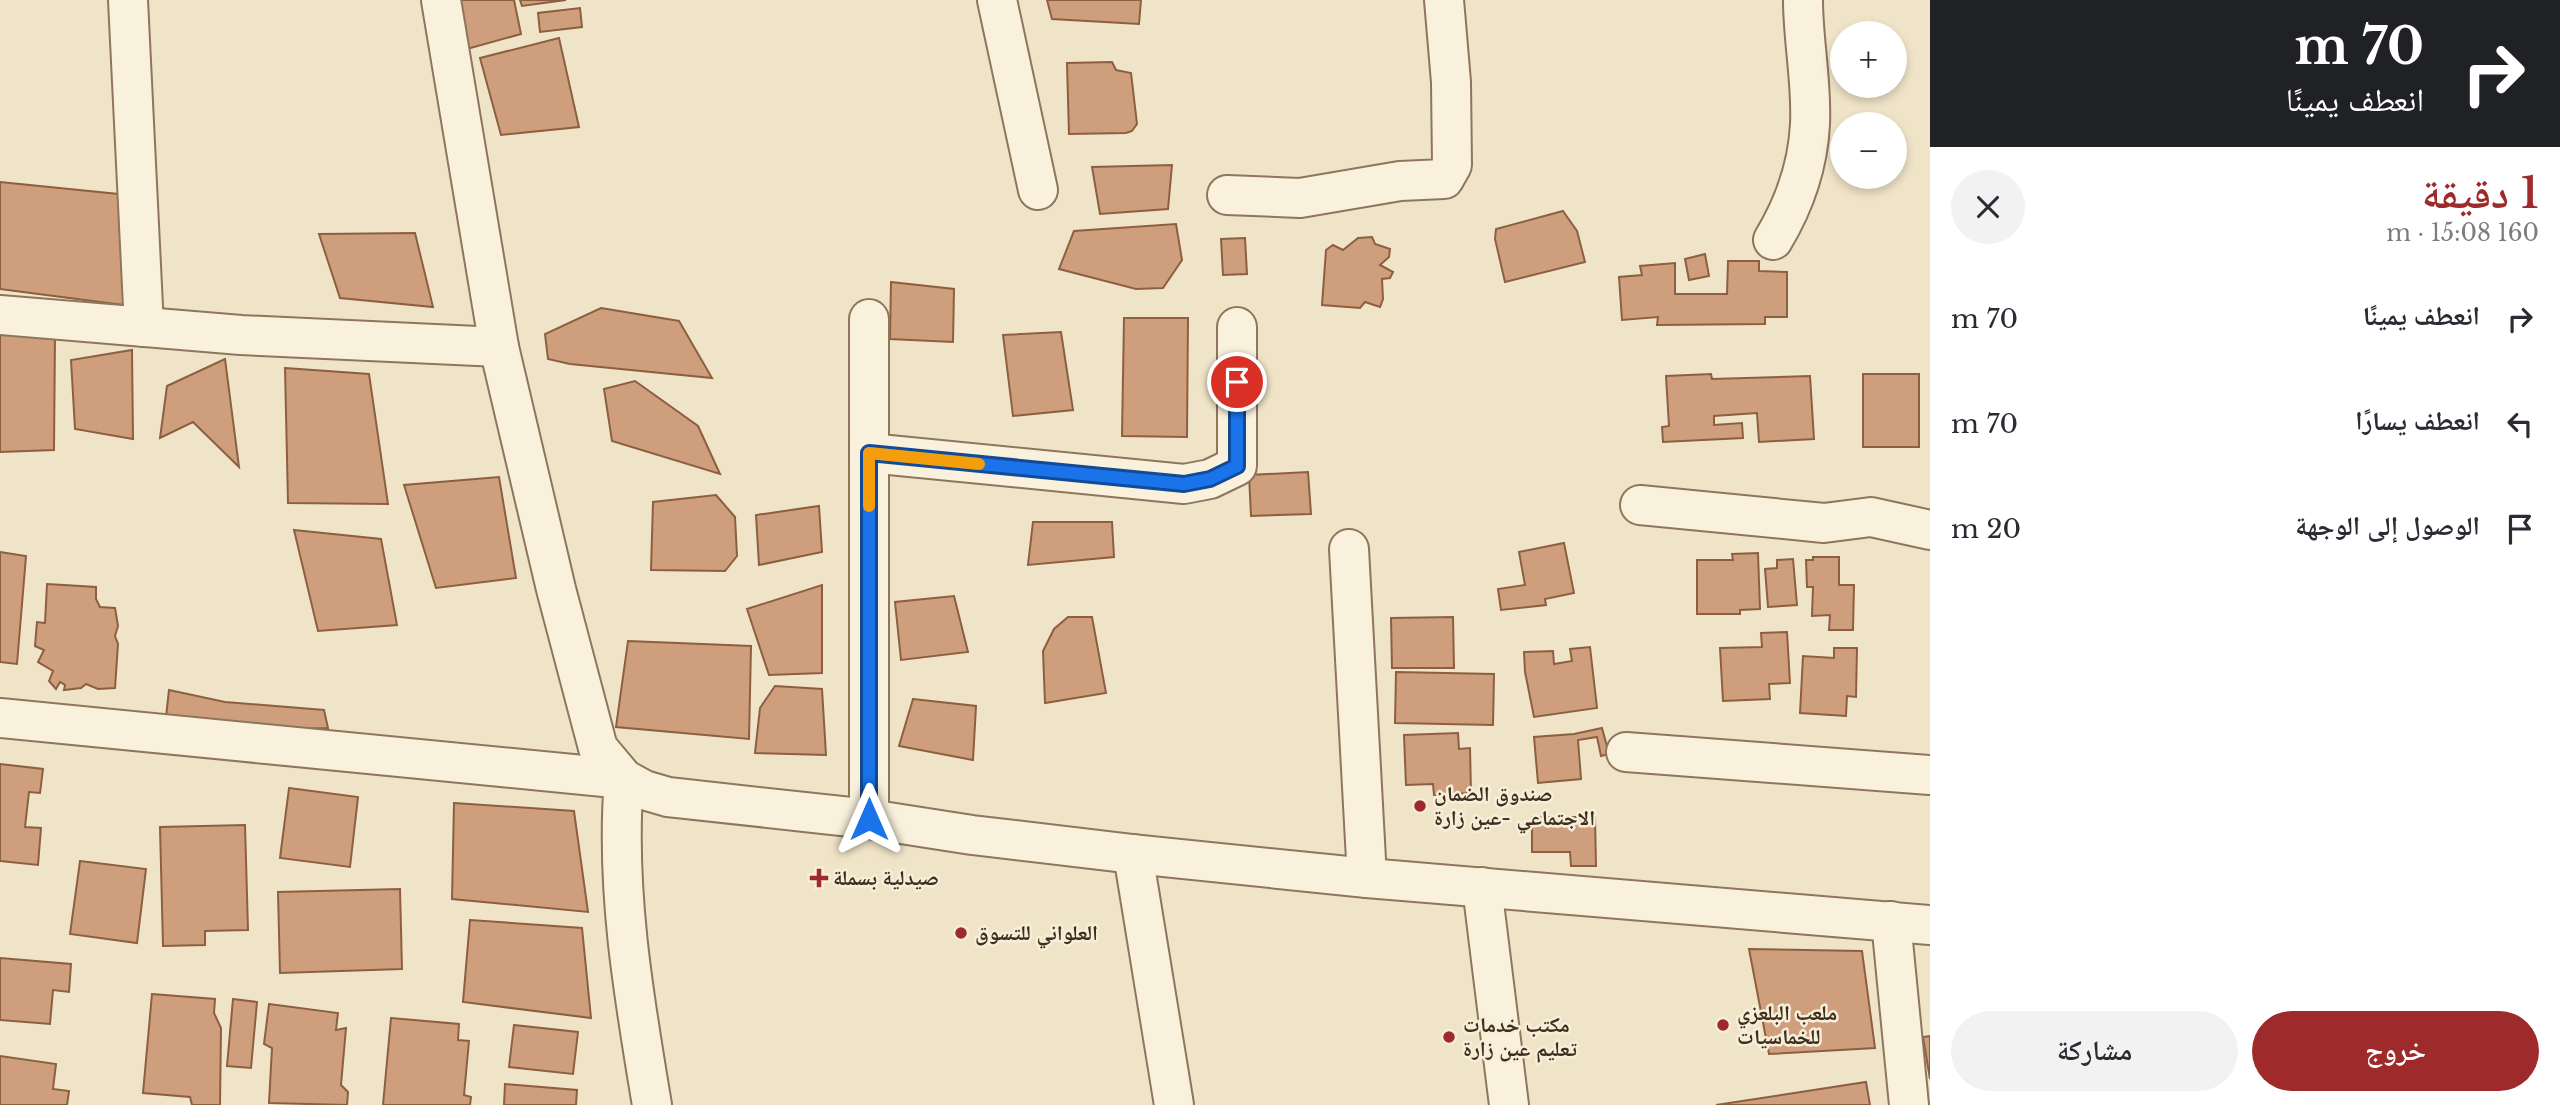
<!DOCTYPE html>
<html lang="ar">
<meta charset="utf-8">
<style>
body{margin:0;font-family:"Libre Baskerville","Noto Naskh Arabic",serif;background:#f2f2f3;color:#2b2b33;direction:rtl;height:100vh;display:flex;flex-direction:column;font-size:26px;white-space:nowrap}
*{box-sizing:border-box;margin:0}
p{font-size:23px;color:#7c7c81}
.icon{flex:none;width:38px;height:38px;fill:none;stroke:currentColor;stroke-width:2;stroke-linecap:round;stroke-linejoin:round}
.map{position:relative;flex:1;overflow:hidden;direction:ltr}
.side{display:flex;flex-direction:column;background:#fff;width:630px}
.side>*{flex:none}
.hud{background:#202124;color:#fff;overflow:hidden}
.buttons{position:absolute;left:1830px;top:21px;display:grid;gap:14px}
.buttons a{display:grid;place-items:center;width:77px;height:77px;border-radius:50%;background:#fff;box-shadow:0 4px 10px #0003;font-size:35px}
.pin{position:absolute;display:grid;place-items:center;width:60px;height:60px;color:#fff;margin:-30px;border:4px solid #fff;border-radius:50%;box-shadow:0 2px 7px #0007}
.me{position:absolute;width:77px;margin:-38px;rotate:0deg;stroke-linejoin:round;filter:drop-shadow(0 0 5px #0008)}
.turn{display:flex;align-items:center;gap:24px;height:147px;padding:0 21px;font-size:32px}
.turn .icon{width:91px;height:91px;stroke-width:2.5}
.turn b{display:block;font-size:49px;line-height:60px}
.round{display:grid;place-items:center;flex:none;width:74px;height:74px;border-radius:37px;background:#f2f2f3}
.summary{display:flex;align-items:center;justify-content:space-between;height:119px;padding:0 21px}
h1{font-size:42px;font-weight:600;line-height:52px;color:#9e2a2b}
.button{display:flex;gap:14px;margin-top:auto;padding:14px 21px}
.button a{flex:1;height:80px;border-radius:42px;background:#9e2a2b;color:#fff;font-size:28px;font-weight:600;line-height:80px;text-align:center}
.button a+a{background:#f2f2f3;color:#2b2b33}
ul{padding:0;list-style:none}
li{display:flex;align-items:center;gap:21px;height:105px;padding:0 21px}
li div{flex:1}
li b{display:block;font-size:26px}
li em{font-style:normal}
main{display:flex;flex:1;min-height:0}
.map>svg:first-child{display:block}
</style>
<main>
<section class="side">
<div class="hud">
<div class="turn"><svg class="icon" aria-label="right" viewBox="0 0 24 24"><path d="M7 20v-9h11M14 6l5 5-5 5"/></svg><div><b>70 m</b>انعطف يمينًا</div></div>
</div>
<div class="summary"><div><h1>1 دقيقة</h1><p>160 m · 15:08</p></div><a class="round"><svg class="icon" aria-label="close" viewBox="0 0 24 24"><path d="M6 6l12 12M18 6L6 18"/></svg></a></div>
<ul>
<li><svg class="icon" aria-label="right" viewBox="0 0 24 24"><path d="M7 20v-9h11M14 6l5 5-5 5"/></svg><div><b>انعطف يمينًا</b></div><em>70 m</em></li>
<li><svg class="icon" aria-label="left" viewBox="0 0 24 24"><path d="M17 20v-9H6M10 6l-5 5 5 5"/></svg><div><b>انعطف يسارًا</b></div><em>70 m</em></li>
<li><svg class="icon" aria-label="arrive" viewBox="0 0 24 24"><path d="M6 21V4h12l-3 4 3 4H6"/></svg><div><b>الوصول إلى الوجهة</b></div><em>20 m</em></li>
</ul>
<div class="button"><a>خروج</a><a>مشاركة</a></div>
</section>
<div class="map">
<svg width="1930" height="1105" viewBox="0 0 1930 1105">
<rect width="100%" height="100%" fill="#f0e4c8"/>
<g fill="#cf9f7d" stroke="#8d5f41" stroke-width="2">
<path d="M460,0H514L521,34L467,49Z"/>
<path d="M520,0H566L522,6Z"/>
<path d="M1047,0H1141L1139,24L1052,19Z"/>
<path d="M580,8L582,27L540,32L538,13Z"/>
<path d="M559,38L579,127L501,135L480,58Z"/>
<path d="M1112,62L1116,70L1131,73L1137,124L1132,131L1126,133L1069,134L1067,63Z"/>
<path d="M1172,165L1168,209L1100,214L1092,167Z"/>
<path d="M0,182L128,195L131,306L0,289Z"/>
<path d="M1563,211L1577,231L1585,262L1505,282L1495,239L1496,229Z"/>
<path d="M1176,224L1182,260L1163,288L1136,289L1059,269L1074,231Z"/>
<path d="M415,233L433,307L340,298L319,234Z"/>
<path d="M1372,237L1375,244L1390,249L1389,257L1380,265L1393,272L1390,278L1382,279L1383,299L1380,307L1365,302L1360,308L1322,305L1326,250L1333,245L1343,250L1358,238Z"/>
<path d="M1245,238L1247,274L1223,275L1221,239Z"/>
<path d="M1705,254L1709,276L1689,280L1685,259Z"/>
<path d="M1728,261H1759V271L1787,272V317H1765V324L1657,325L1658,317L1622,320L1619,277L1642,275L1640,266L1675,263V294H1727Z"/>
<path d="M891,282L954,289L953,342L890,339Z"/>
<path d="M601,308L679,321L712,378L570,364L548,359L545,334Z"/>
<path d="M1124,318H1188L1187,437L1122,436Z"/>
<path d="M0,328L55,333L54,450L0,452Z"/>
<path d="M1061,332L1073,410L1013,416L1003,335Z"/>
<path d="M132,350L133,439L75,429L71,360Z"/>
<path d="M225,359L239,467L193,422L160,438L167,386Z"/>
<path d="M285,368L369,374L388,504L288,503Z"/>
<path d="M1711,374L1712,379L1810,376L1814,439L1759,442L1757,413L1714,416V425L1742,423L1743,438L1663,442L1662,427L1669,426L1666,376Z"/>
<rect x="1863" y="374" width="56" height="73"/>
<path d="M635,381L698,426L720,474L612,441L604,389Z"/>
<path d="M1308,472L1311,514L1251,516L1249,475Z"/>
<path d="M499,477L516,578L436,588L404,485Z"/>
<path d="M716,495L735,517L737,556L725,571L651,570L653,502Z"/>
<path d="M819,506L822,552L759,565L756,515Z"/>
<path d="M1033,522H1112L1114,557L1028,565Z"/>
<path d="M294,530L381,539L397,625L318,631Z"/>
<path d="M1564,543L1574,593L1545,599L1546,605L1501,610L1498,589L1525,585L1519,552Z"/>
<path d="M0,552L26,556L17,664L0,662Z"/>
<path d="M1758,553L1760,609L1740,610V614H1697V560H1733L1732,554Z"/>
<path d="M1813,557H1839V585H1854L1853,630H1829L1830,615L1812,616L1813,587H1807L1806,560H1813Z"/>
<path d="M1793,559L1797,605L1768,607L1765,569L1777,568V560Z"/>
<path d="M47,584L96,587V599L100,607L115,608L118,626L115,636L118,644L115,688L98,689L86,684L81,688L64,690L65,685L60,682L56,689L49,681L53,671L38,662L44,650L35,646L37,622L45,623Z"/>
<path d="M822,585V673L769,675L747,609Z"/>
<path d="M954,596L968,652L901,660L895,602Z"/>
<path d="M1068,617H1092L1106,693L1045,703L1043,651L1054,629Z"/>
<path d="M1453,617L1454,668H1392L1391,618Z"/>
<path d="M1787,632L1790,683L1769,684L1770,699L1723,701L1720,648L1762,647L1761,633Z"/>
<path d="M628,641L751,646L749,739L616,727Z"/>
<path d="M1590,647L1597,708L1534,717L1525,672L1524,652L1553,651L1554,664L1572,661L1570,649Z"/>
<path d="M1834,648H1857L1856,697L1847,696L1846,716L1800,713L1803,656L1834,658Z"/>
<path d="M1396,672L1494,674L1493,725L1395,723Z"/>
<path d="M775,686L822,689L826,755L755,753L760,708Z"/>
<path d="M169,690L225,702L324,710L328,728L265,730L166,717Z"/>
<path d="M913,699L976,706L973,760L899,746Z"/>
<path d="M1602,728L1609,754L1601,756L1597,737L1578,740L1581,779L1538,783L1534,737L1574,734Z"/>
<path d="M1458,733L1459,749L1470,748L1471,793L1434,795L1433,784L1406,785L1404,735Z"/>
<path d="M0,764L43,769L40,793L29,792L25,827L41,828L38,865L0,861Z"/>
<path d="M289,788L358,797L350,867L280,858Z"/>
<path d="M454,803L574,811L588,912L452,899Z"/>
<path d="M1532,817H1595L1596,866H1571L1570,852H1532Z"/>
<path d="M245,825L248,930L205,931V945L163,946L160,827Z"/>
<path d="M80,861L146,869L137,943L70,934Z"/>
<path d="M400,889L402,969L280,973L278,892Z"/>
<path d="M470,920L582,928L591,1018L463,1002Z"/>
<path d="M1749,949L1862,951L1875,1048L1769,1054Z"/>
<path d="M0,958L71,964L69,992L53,990L50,1024L0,1020Z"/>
<path d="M152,994L215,999L214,1013L221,1028L220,1105H192L190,1097L143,1093Z"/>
<path d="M233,999L257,1002L251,1068L227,1066Z"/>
<path d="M269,1004L338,1013L336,1030L346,1028L341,1085L348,1092L347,1105L269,1103L272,1048L264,1044Z"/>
<path d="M391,1018L459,1024L458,1040L469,1041L464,1095L471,1097L470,1105H383Z"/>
<path d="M514,1025L578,1032L573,1074L509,1067Z"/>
<path d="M1930,1036V1079L1923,1037Z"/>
<path d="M0,1056L56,1064L53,1089L69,1091L67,1105H0Z"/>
<path d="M1866,1082L1870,1105H1716Z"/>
<path d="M505,1084L577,1090L576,1105H504Z"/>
</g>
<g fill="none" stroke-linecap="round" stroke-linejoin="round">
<g stroke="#8d765c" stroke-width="42">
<g id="minor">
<path d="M128,0L144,327"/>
<path d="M441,0L499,347L556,589L598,748L624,779L644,790L668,797L869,819L972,835L1133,854L1367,878L1930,925"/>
<path d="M997,0L1038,190"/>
<path d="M1227,195L1300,198L1400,181L1444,179L1452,165L1451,82L1444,0"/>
<path d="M1773,240C1794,205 1808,165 1810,124C1812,82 1803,41 1803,0"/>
<path d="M0,315L241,335L499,347"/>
<path d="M869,319V819"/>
<path d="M869,453L1184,484L1210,479L1237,466V327"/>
<path d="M1640,505L1824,523L1871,517L1930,530"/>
<path d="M1349,549L1367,878"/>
<path d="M0,718L624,779C615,888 634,998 652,1105"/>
<path d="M1626,752L1930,775"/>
<path d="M1133,854L1174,1105"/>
<path d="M1482,887L1509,1105"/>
<path d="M1891,921L1909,1105"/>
</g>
</g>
<use href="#minor" stroke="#faf1dc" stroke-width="38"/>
</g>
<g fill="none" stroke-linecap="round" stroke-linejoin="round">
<g stroke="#114b97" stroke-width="18">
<path id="route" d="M869,819V453L1184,484L1210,479L1237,466V382"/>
</g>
<use href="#route" stroke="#1a73e8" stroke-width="12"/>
<path stroke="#f59e0b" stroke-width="12" d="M869,506V453L979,464"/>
</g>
<g fill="#9e2a2b" stroke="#f7eed8" stroke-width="2.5">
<circle cx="1420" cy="806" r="7"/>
<path d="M815.5 867.5h7v7h7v7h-7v7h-7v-7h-7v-7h7z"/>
<circle cx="961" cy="933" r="7"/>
<circle cx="1723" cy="1025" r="7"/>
<circle cx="1449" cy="1037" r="7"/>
</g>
<g text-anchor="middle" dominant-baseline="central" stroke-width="5" stroke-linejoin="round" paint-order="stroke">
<g font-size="21" font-weight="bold" fill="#3d2e20" stroke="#f7eed8" text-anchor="start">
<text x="1434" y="794">صندوق الضمان<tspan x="1434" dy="24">الاجتماعي -عين زارة</tspan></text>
<text x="833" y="878">صيدلية بسملة</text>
<text x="975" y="933">العلواني للتسوق</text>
<text x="1737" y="1013">ملعب البلعزي<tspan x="1737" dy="24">للخماسيات</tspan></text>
<text x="1463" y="1025">مكتب خدمات<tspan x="1463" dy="24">تعليم عين زارة</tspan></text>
</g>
</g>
</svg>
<div class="buttons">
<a>+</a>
<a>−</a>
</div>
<div class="pin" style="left:1237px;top:382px;background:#d93025"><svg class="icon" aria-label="arrive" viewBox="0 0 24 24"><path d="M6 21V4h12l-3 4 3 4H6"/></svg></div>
<svg class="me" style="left:869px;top:819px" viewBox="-20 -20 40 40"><path d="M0-17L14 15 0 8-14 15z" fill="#1a73e8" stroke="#fff" stroke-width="4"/></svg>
</div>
</main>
